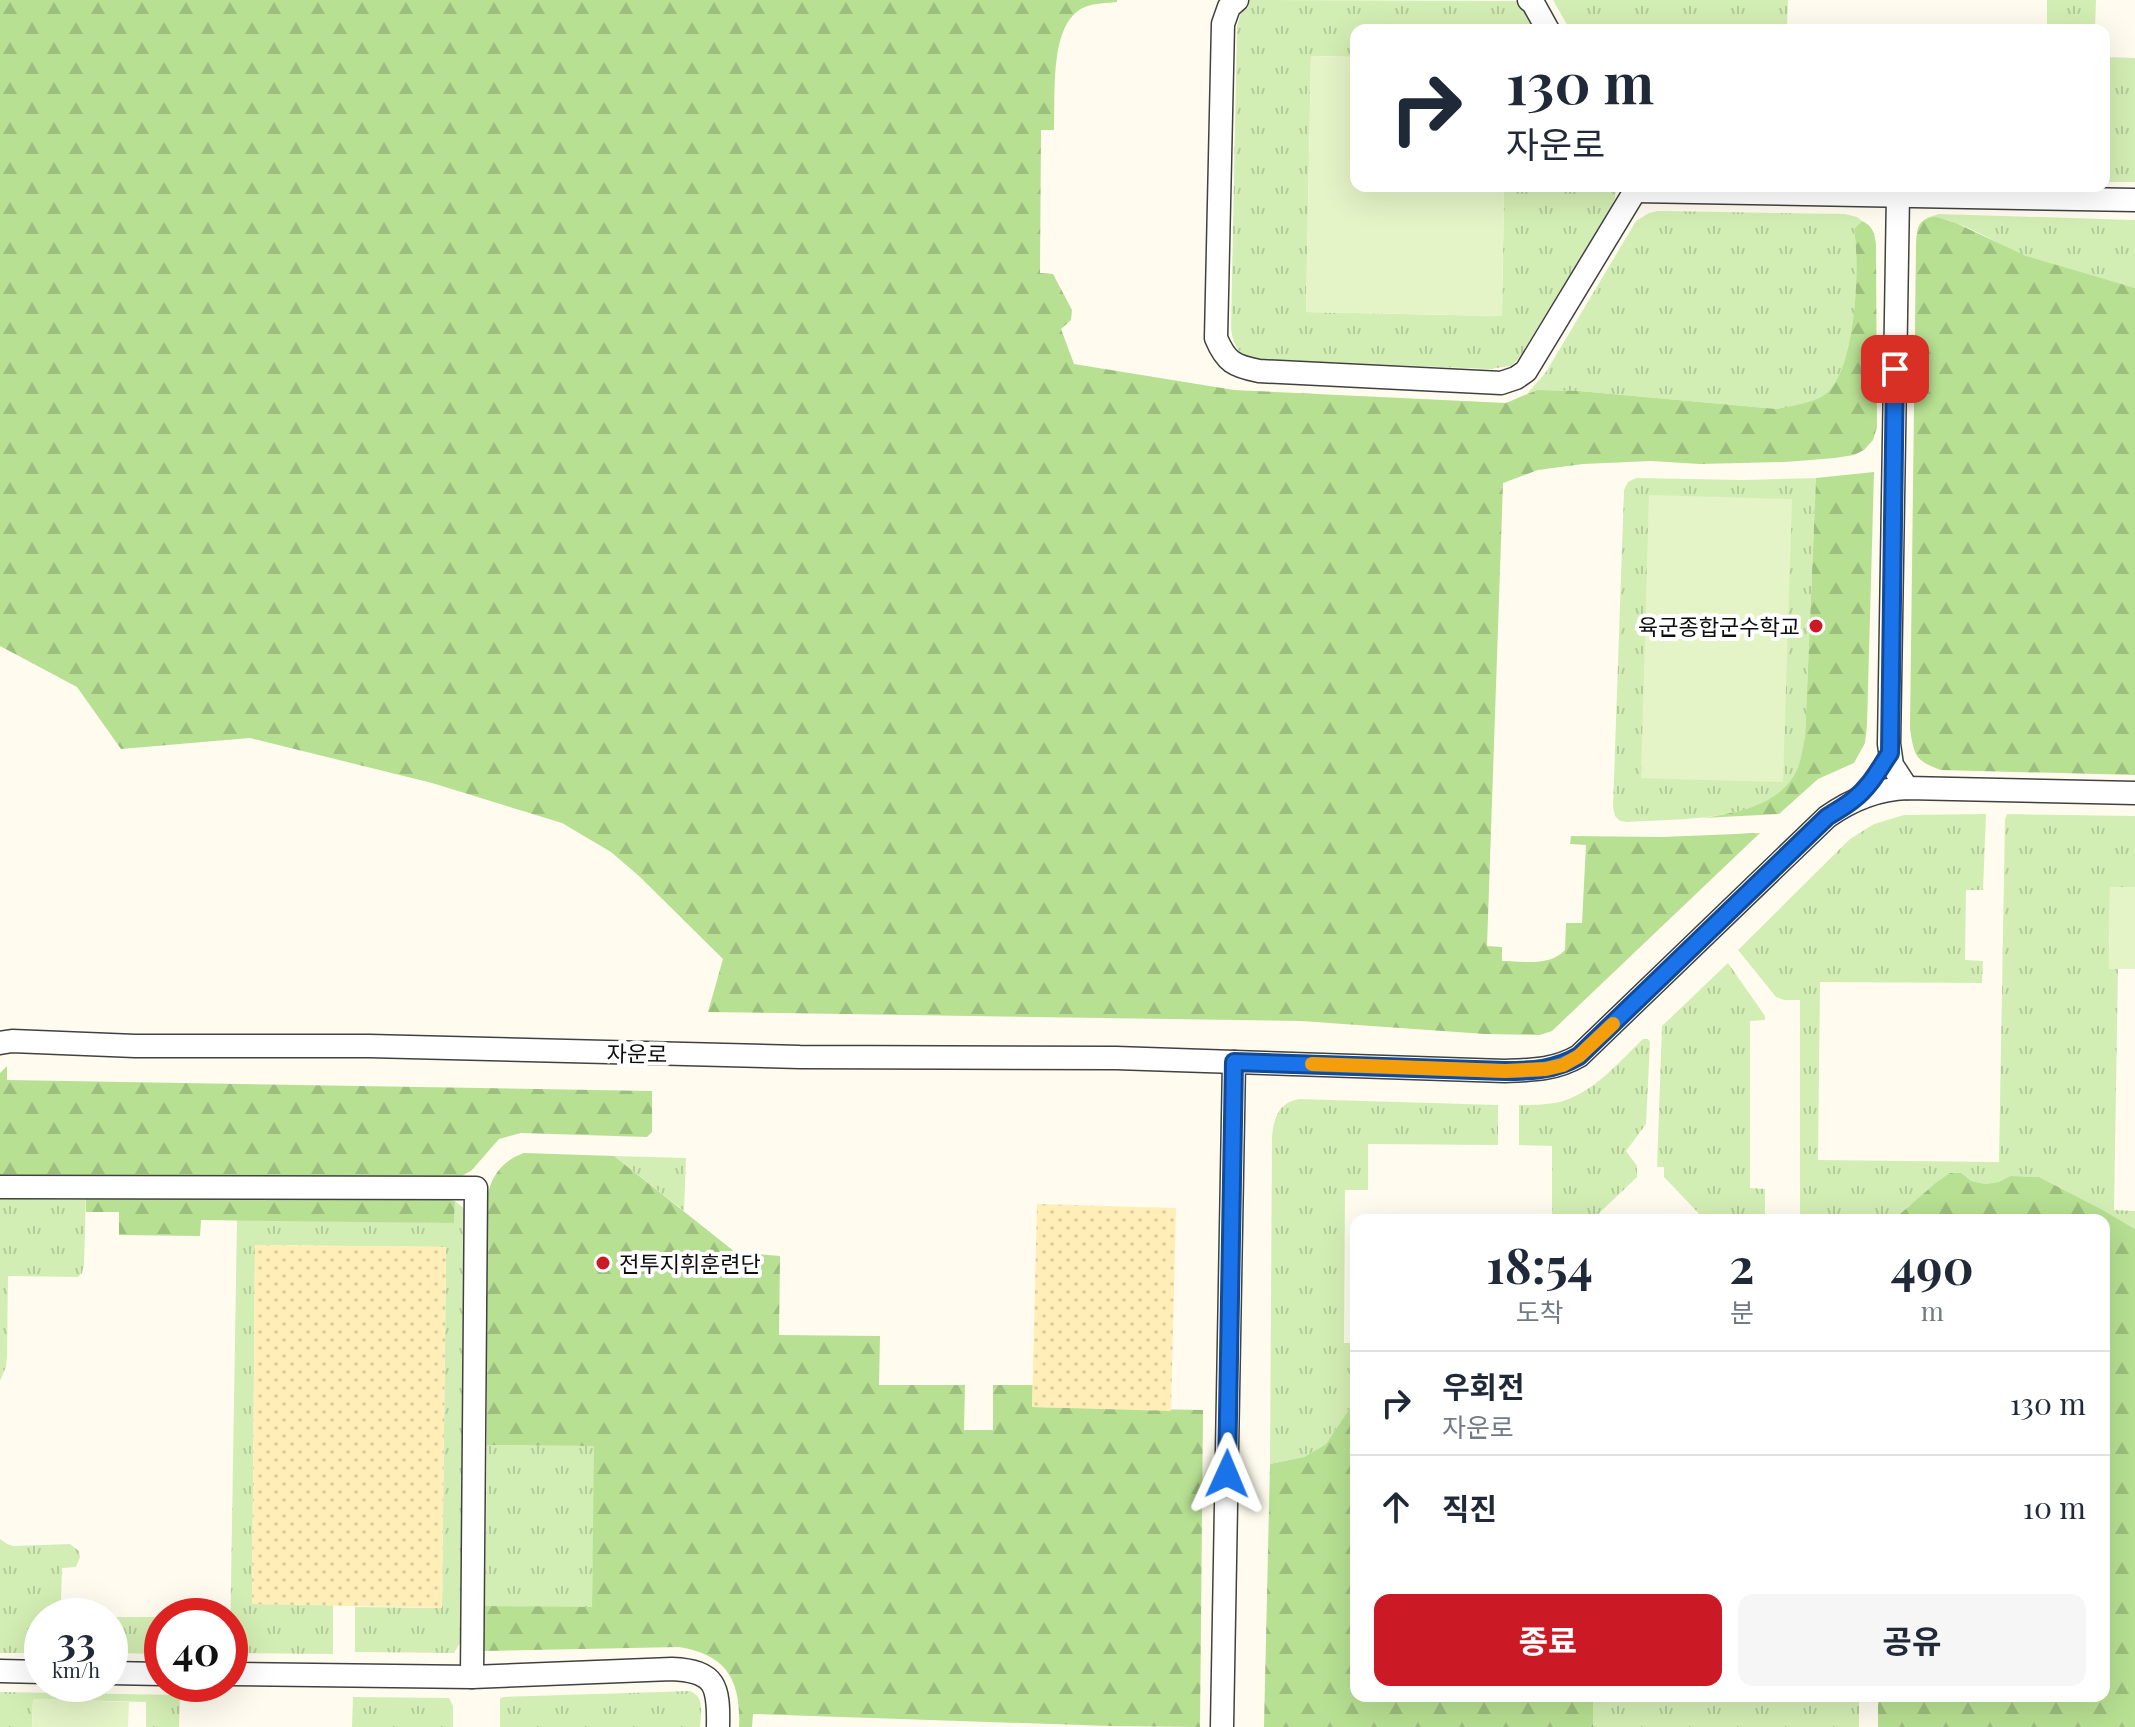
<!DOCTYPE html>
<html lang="ko">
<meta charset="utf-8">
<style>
body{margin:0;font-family:"Playfair Display","Noto Sans KR",serif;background:#f6f6f7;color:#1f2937;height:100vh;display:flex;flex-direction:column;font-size:30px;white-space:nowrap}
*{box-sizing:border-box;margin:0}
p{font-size:26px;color:#747a83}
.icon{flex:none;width:44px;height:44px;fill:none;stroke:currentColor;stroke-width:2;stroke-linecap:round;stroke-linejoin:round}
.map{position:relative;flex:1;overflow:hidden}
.side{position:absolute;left:1350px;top:1214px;width:760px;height:488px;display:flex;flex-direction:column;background:#fff;border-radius:16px;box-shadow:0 8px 32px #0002}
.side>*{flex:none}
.hud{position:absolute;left:1350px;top:24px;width:760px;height:168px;border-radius:16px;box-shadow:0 8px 32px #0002;background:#fff;color:#1f2937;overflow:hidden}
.speed{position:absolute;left:24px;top:1598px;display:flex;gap:16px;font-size:40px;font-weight:700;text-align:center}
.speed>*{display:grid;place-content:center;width:104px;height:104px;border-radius:50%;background:#fff;box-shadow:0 8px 32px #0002;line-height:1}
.speed small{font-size:20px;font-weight:400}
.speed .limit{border:12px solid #d22;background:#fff;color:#111}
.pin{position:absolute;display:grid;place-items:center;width:68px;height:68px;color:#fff;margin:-34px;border-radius:16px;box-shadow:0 4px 12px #0006}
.me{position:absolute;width:88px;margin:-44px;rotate:1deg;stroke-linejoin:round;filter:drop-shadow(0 0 6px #0008)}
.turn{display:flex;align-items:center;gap:28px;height:168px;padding:0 24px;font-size:36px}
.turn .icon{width:104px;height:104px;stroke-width:2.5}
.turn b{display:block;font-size:56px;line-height:68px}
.eta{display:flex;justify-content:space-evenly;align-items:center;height:136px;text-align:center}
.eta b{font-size:48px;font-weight:700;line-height:56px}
.button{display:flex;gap:16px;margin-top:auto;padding:16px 24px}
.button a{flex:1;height:92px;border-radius:16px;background:#cb1925;color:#fff;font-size:32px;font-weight:700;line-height:92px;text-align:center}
.button a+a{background:#f6f6f7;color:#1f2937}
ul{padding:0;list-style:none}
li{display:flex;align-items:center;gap:24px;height:104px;padding:0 24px;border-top:2px solid #e0e1e3}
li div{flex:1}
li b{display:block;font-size:30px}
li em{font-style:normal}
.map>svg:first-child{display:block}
</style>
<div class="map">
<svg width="2135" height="1727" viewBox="0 0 2135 1727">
<defs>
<pattern id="grass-tufts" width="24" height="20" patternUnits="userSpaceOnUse" patternTransform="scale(2)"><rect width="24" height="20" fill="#d3eeb4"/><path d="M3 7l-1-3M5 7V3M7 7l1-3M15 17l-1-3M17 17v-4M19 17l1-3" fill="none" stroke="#b4cb9a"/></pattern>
<pattern id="forest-firs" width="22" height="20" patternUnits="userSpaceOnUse" patternTransform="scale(2)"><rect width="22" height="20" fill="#b7e092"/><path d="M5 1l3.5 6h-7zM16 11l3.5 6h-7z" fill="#9cbf7d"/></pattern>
<pattern id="sand-dots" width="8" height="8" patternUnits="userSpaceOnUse" patternTransform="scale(2)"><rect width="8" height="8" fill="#ffeeb7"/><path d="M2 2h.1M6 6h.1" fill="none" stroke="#d9cb9c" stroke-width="1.8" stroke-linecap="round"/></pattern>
</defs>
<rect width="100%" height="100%" fill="#fffcef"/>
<g fill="url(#grass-tufts)">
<path d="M1250,0L1519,1L1539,30H1356V57L1311,56L1306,312L1502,316L1504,186H1616L1615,198L1611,207L1519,358L1511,366L1489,369L1252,359C1237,353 1233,344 1231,328L1237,27L1240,15Z"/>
<path d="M1553,0H1788L1787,26L1742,25V30H1570Z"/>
<path d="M2047,0H2096L2095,30H2047Z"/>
<path d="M2104,57L2135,58V182H2104Z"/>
<path d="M1658,211L1845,214L1857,217L1862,221L1854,229C1860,266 1856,363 1829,391C1817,403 1793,405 1777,409L1579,391L1537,390L1527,394L1546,372L1636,221L1649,213Z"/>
<path d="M1939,214L2135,220V288C2099,278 2061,269 2026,256C1995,244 1959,216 1926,218Z"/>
<path d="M1636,478L1743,480L1816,478L1805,739C1802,748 1801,759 1798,769C1776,823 1676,819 1628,822L1620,821L1615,816L1613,807L1624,490L1628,482Z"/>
<path d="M1986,814L1983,890H1966L1965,960L1983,961L1982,983L1820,982L1818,1160L1999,1162L2005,819L2007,814L2135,816V887H2110L2109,969H2118L2114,1210L2135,1211V1229L2103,1210L2039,1177L2010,1176L1999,1182L1985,1184L1970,1181L1910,1205L1893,1220H1800V1000H1784L1776,997L1738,950L1850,839L1874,824L1904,815Z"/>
<path d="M1728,963L1765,1016V1020L1750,1021V1188L1765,1189V1220H1705L1664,1177V1167H1657L1662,1026Z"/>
<path d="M1643,1039H1648L1650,1042L1646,1124L1626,1151L1637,1166V1177L1592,1220H1552V1146L1519,1145V1105C1533,1105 1549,1105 1563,1101C1595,1091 1619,1062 1643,1039Z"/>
<path d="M1299,1099L1498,1105V1145L1368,1144V1190H1345L1344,1343H1356V1399L1326,1444L1304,1457L1270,1464L1272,1137C1274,1118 1278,1103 1299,1099Z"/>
<path d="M614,1156L686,1158L684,1211Z"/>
<path d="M0,1192H86L84,1265L82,1273L78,1277L8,1276L7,1357L6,1367L0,1381Z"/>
<path d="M455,1201L466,1210L470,1221L460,1643L454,1653L355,1652V1607L442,1608L446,1247L255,1245L252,1604L333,1605V1654L237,1653L232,1650L230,1644L237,1219L454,1223Z"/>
<path d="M487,1445L595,1446L592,1608L485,1606Z"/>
<path d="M0,1539L7,1544L14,1546L70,1544L79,1551L80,1557L76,1567L62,1568L61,1600L84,1601L83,1616H42V1653H0Z"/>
<path d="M110,1617H162V1654L110,1653Z"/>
<path d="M690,1691C705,1697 701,1713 700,1727H500V1699L503,1697Z"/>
<path d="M0,1692L180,1695L179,1727H146V1702L33,1699L32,1727H0Z"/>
<rect x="1593" y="1696" width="266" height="31"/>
<path d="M353,1697L449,1698L453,1706V1727H352Z"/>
</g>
<g fill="url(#forest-firs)">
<path d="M0,0H1117V2C1107,3 1094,3 1085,7C1048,22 1056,96 1054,130H1041L1040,273L1053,274L1072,310L1071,320L1061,329L1074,364L1234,390L1506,403L1537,390L1579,391L1777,409C1793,405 1817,403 1829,391C1856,363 1860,265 1854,229L1862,221C1873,226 1875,234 1876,245L1877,427L1873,440L1864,450L1854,455L1835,458L1785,462L1700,464L1651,461L1583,464L1538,470L1503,483L1487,946L1502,947V961C1524,961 1549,967 1565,950L1566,923H1582L1586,845L1570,844L1571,836L1662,837L1760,833L1552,1031L1540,1035L1485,1034L1301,1021L708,1012L723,959L639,876L611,852L562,823L432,783L250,738L121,749L77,687L0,646Z"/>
<path d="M1936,217L1956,223L2026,256L2135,288V775L1941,770C1915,761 1914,755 1910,729L1916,245C1917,229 1917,218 1936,217Z"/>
<path d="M1874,472L1867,725L1865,743L1854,763L1818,779L1779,814L1703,818C1737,813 1781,805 1797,770C1801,761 1802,748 1805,738L1816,478Z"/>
<path d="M7,1066V1080L652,1091V1132L647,1137L521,1133L499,1139L472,1170L462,1176L449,1179L0,1178V1073Z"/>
<path d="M524,1153L614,1156L735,1252L780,1256L779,1335L880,1336L879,1385H965L964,1430H993V1385H1033L1032,1407L1203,1410L1200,1727L1111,1726L753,1714L752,1727H739C741,1680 727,1655 679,1647L484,1651L485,1606L592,1607L594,1446L487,1445V1198C491,1176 503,1160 524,1153Z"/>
<path d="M1950,1173H1961L1971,1181L1985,1184L1999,1182L2010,1176L2039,1177L2103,1210L2135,1229V1727H1878V1696H2104V1220H1893L1937,1182Z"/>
<path d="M86,1192L439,1198L455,1201L454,1223L201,1220L200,1236L119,1235V1212H86Z"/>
<path d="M1356,1399V1696H1593V1727H1264L1270,1464L1304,1457L1326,1444Z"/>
</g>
<g fill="url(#sand-dots)">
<path d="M1037,1204L1176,1208L1171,1411L1032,1407Z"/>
<path d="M255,1245L446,1247L442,1608L252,1604Z"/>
</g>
<g fill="#e5f4c7">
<path d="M1311,56L1356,57V186H1504L1502,316L1306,312Z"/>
<path d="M1649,495L1792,499L1783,782L1641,778Z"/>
<path d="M2110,887H2135V969H2109Z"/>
<path d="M33,1699L129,1702L128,1727H32Z"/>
</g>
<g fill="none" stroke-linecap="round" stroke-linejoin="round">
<g stroke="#414141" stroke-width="25">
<g id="minor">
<path d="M1237,0L1229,7L1223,24L1216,338C1226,362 1234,366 1259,371L1501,383L1516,378L1526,371L1635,191"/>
<path d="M1529,0L1533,3L1548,30"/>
<path d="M1635,191L2135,200"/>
<path d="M1898,194L1889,744L1892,765L1907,788"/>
<path d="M0,1043L12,1041L135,1046H369L800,1057L1116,1058L1505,1071C1532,1070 1555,1070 1579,1056L1827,817C1851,800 1878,789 1907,788L2135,793"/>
<path d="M0,1187L476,1188L472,1677"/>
<path d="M0,1671L42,1672"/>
<path d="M110,1673L162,1674"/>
<path d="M230,1674L472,1677L672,1669C716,1671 719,1686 718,1727"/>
<path d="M1222,1727L1234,1062"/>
</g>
</g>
<use href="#minor" stroke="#fff" stroke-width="22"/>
</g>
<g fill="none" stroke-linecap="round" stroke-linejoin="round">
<g stroke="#114b97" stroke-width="20">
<path id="route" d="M1227,1474L1234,1062L1505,1071C1532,1071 1555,1070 1579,1056L1827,817C1836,811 1846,806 1854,799C1870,787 1879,769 1890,753L1895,369"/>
</g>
<use href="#route" stroke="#1a73e8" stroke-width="14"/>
<path stroke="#f59e0b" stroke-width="14" d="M1312,1064L1505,1071L1546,1069L1563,1065L1579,1056L1613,1024"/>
</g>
<g fill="#cb1925" stroke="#fff" stroke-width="3">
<circle cx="1816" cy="626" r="8"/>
<circle cx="603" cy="1263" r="8"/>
</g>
<g text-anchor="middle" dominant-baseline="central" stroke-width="8" stroke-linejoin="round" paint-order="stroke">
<g font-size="22" fill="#0e0e0e" stroke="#fff" text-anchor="end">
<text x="1800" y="626">육군종합군수학교</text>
<text x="619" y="1263" text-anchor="start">전투지휘훈련단</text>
</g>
<g font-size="22" fill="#0e0e0e" stroke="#fff">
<text transform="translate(637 1053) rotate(1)">자운로</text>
</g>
</g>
</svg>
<div class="speed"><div>33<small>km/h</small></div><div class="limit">40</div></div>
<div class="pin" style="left:1895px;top:369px;background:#d93025"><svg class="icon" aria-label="arrive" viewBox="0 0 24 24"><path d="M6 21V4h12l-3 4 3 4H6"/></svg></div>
<svg class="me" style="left:1227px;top:1474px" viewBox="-20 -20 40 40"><path d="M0-17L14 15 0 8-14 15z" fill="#1a73e8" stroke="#fff" stroke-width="4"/></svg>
<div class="hud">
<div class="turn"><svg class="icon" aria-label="right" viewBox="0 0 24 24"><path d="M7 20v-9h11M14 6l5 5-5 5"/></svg><div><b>130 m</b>자운로</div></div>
</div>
<section class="side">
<div class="eta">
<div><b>18:54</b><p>도착</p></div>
<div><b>2</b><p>분</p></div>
<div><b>490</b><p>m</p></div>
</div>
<ul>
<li><svg class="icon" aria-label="right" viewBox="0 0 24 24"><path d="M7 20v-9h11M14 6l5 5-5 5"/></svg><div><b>우회전</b><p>자운로</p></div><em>130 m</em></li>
<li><svg class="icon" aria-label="ahead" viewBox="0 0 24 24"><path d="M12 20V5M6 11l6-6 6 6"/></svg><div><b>직진</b></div><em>10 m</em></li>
</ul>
<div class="button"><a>종료</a><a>공유</a></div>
</section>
</div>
